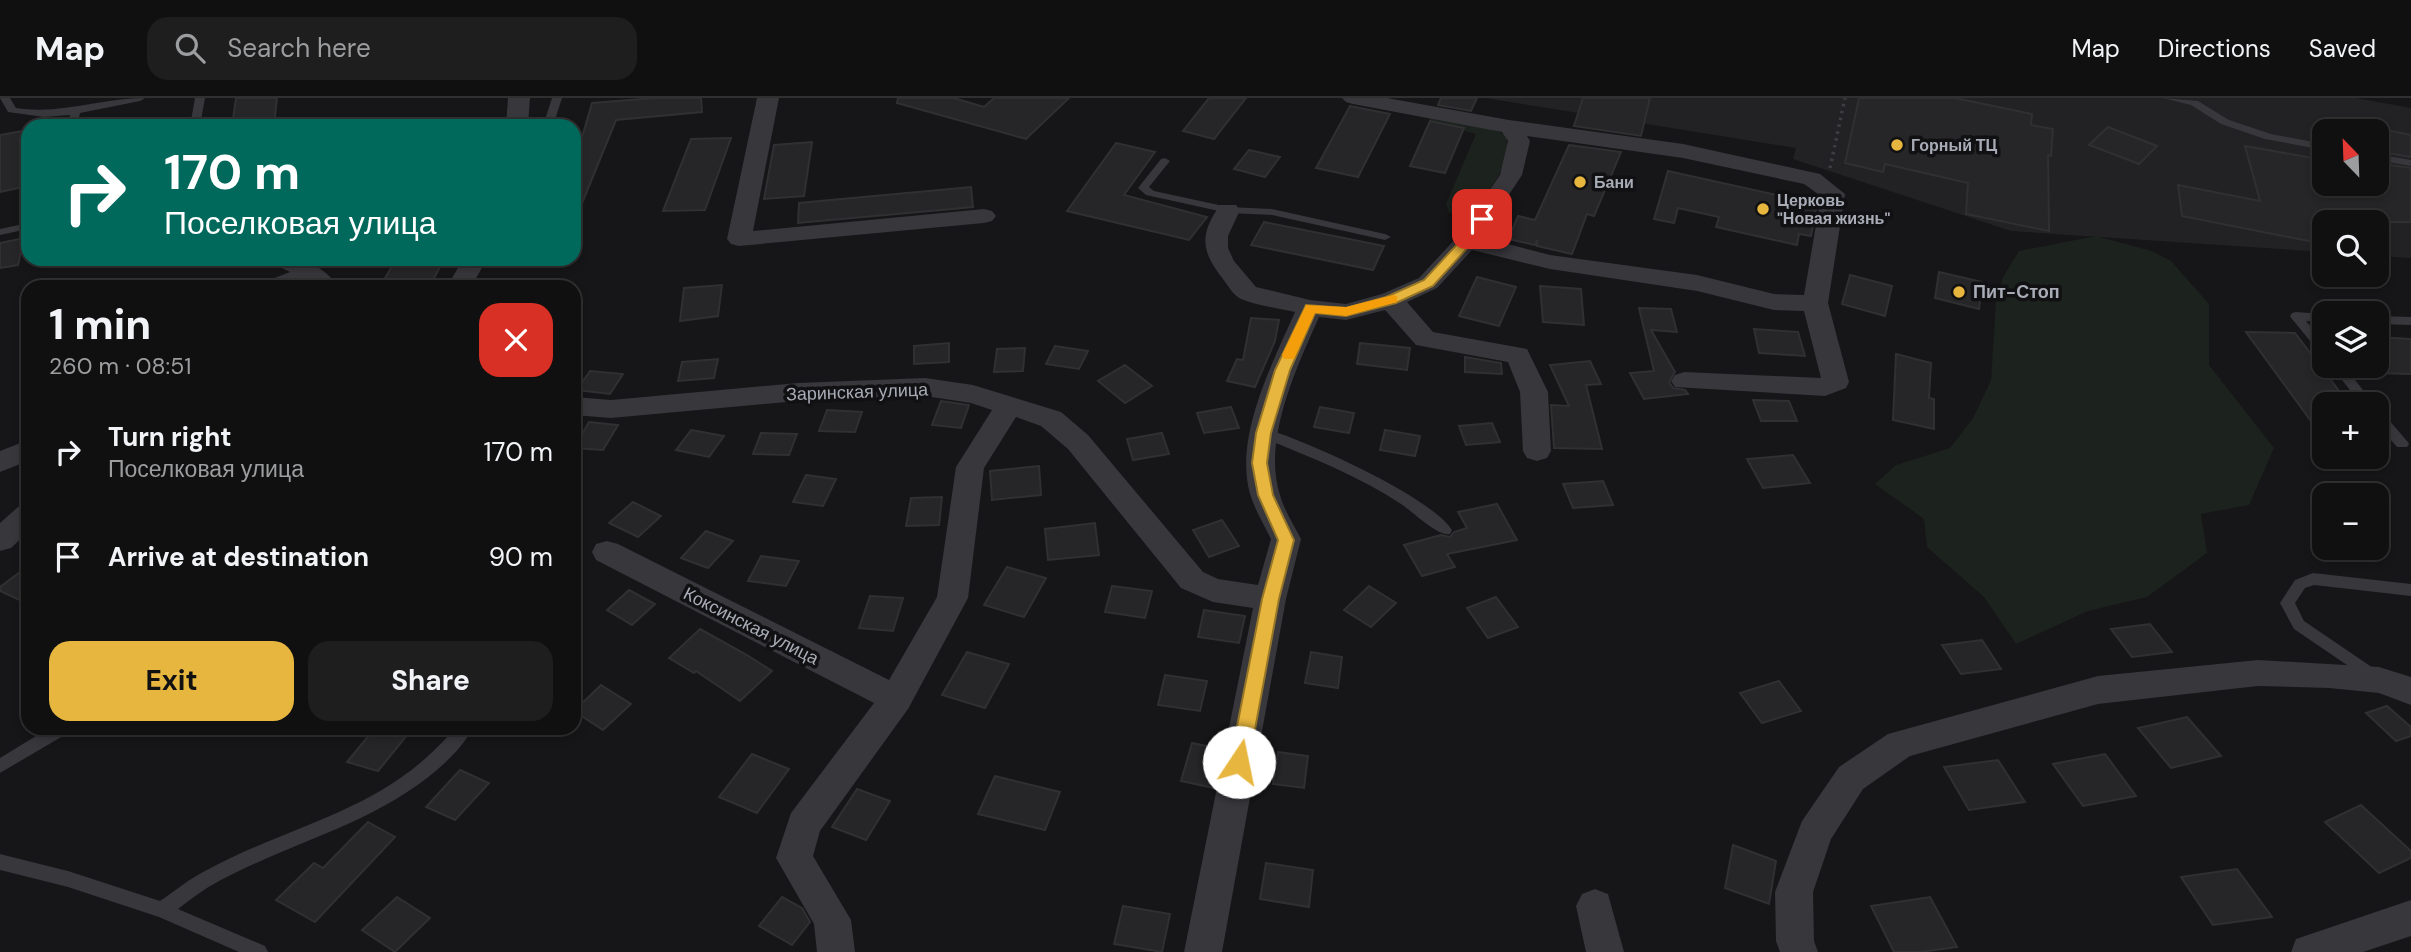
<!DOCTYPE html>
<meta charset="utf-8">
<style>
body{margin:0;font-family:"DM Sans",sans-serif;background:#1e1e1f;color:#f1f3f6;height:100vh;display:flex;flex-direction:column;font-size:26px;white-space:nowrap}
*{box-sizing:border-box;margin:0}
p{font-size:23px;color:#9c9d9f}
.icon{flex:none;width:38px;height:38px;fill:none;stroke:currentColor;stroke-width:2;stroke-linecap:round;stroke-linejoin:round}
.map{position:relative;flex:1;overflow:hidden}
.sheet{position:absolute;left:21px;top:182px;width:560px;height:455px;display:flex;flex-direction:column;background:#101011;border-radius:21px;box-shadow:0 4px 10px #0003,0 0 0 2px #303031}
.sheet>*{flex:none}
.guide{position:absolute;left:21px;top:21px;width:560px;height:147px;border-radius:21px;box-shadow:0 4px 10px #0003,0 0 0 2px #303031;background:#00695c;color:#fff;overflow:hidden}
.needle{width:46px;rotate:337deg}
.fabs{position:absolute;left:2312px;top:21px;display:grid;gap:14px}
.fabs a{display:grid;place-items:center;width:77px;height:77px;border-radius:14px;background:#101011;box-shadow:0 4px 10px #0003,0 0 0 2px #303031;font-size:35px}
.pin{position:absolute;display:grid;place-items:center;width:60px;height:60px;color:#fff;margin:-30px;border-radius:14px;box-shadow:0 4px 10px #0006}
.me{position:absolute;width:77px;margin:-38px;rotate:11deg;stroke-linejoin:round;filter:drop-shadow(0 0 5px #0008)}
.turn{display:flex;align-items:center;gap:24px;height:147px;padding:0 28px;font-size:32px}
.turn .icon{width:91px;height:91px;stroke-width:2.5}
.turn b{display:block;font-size:49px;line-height:60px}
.round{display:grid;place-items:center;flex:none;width:74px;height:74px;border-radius:21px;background:#1e1e1f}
.head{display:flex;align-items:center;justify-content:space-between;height:119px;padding:0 28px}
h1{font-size:42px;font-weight:700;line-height:52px}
.cta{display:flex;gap:14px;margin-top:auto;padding:14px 28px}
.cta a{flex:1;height:80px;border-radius:21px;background:#e7b63e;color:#111;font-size:28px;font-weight:700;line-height:80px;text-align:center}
.cta a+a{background:#1e1e1f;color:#f1f3f6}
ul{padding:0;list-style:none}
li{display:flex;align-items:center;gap:21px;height:105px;padding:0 28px}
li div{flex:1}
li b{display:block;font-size:26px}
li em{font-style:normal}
header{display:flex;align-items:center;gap:42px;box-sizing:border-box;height:98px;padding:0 35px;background:#101011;border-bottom:2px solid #303031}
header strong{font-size:33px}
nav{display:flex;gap:38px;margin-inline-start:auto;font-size:24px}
.search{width:490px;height:63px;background:#1e1e1f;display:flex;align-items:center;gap:18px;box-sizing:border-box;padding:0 24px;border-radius:21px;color:#9c9d9f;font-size:26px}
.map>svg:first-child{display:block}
</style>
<header>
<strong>Map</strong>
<div class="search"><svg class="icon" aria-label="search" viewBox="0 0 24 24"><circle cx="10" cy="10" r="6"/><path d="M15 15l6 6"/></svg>Search here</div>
<nav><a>Map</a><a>Directions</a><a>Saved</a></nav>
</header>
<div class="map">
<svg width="2411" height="854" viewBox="0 0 2411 854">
<rect width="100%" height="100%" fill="#161517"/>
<path fill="#222224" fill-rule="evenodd" d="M1485,0H2356L2411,10V160L2377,158L2376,124H2324V154L2011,133L1793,61L1796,50ZM2324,33H2376V86H2324Z"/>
<g fill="#1c221d">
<path d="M1430,17L1477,25L1506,37C1512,69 1488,95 1467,117L1449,115L1446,106L1476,36L1429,24Z"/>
<path d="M2096,138L2152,153L2171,163L2209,206V267L2274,350L2249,407L2201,416L2207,455L2147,499L2088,513L2016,546L1984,499L1927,449L1924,421L1875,386L1896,367L1950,350L1973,320L1991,282L1996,204L2003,179L2019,153Z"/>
</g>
<g fill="#262628" stroke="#303033" stroke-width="2">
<path d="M236,0H277L274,28H232Z"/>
<path d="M655,0H701L702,14L616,22L574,125V50H579L592,5Z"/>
<path d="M898,0H954L984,9L994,0H1069L1026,41L897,5Z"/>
<path d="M1209,0H1246L1214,41L1183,33Z"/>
<path d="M1441,0H1477L1471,13L1438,7Z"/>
<path d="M1583,0H1650L1641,38L1574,28Z"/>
<path d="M1859,0H1955L2032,16L2031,27L2053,31L2051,58L2048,57L2049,133L1966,116L1968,85L1885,66L1883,74L1845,65Z"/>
<path d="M1350,8L1390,16L1358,79L1316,70Z"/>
<path d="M1430,23L1464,30L1445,75L1410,68Z"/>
<path d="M2108,29L2157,48L2139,66L2089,47Z"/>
<path d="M2376,30L2411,37V59L2376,53Z"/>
<path d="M28,32V79L24,89L0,94V37Z"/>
<path d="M731,40L705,112L663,113L691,41Z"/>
<path d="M812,44L804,98L764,101L774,47Z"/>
<path d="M1116,45L1155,54L1124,97L1207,119L1189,142L1067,113Z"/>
<path d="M1569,47L1621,54L1594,118L1587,116L1572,156L1537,148V142L1535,147L1508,141L1518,118L1535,122Z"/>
<path d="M2245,48L2324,62V86H2376V65L2411,70V124H2324V146L2182,118L2178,87L2260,103Z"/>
<path d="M1249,52L1280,59L1265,79L1234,71Z"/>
<path d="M1668,73L1817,106L1811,138L1799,136L1797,147L1716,129L1719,119L1678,110L1674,125L1654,121Z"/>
<path d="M971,89L973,109L798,125L799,105Z"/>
<path d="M1264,124L1384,148L1373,172L1251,147Z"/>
<path d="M24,140L18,167L0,170V145Z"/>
<path d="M396,161H444L430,188L380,189Z"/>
<path d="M1939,174L1982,184L1979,211L1935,200Z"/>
<path d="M1850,177L1892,188L1885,218L1842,206Z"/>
<path d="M1477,179L1516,189L1499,228L1459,218Z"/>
<path d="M722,187L718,218L680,223L684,190Z"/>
<path d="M1540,188L1581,191L1584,227L1543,224Z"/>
<path d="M1639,210L1671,211L1677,234L1651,232L1675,274L1669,284L1673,290L1685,292L1688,296L1644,301L1630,275L1654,273Z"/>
<path d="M1251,220L1279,222L1275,243L1255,289L1227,283L1237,261L1243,262Z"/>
<path d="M1754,231L1798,234L1805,258L1759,255Z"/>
<path d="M2246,234L2295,235L2349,306H2324V341Z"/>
<path d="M2376,239L2411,241V276L2376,275Z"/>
<path d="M949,245V264L914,266V248Z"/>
<path d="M1360,245L1410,250L1407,272L1357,266Z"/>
<path d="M1055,248L1088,253L1079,271L1046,266Z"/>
<path d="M1025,250L1023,273L994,274L997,251Z"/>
<path d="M1896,256L1931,265L1929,300L1934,301V331L1893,322Z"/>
<path d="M1465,259L1501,265L1502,276L1465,274Z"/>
<path d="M718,261L714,280L678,283L682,264Z"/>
<path d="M1590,263L1601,286L1586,287L1602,351L1554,350L1551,307L1569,308L1550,267Z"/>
<path d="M1125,267L1152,288L1125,305L1098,283Z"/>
<path d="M590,273L623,276L610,296L577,292Z"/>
<path d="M1753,302L1789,303L1797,323H1761Z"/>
<path d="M941,303L969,307L961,330L932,327Z"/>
<path d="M1231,309L1239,330L1204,335L1197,315Z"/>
<path d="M1320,309L1354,315L1349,335L1314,329Z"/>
<path d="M827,312L862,314L855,334L819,333Z"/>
<path d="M589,324L618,327L603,352L574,350Z"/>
<path d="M1492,325L1500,344L1466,347L1459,328Z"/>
<path d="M691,332L724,338L709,359L676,352Z"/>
<path d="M1385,332L1420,338L1415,358L1380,352Z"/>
<path d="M761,335L797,336L789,357L753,356Z"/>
<path d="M1162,335L1169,356L1133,362L1127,341Z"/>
<path d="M1793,357L1810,385L1763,390L1747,361Z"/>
<path d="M1039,368L1041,397L992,402L990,373Z"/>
<path d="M806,377L836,381L823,408L793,404Z"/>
<path d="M1603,383L1613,407L1573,410L1563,386Z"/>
<path d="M942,399L939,427L906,428L911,400Z"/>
<path d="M633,404L661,418L638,439L609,425Z"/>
<path d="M1497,406L1517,442L1447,456L1455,469L1422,478L1404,447L1441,437L1450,439L1454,434L1467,430L1458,414Z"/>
<path d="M1222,422L1239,448L1209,459L1193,432Z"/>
<path d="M1095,425L1099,457L1048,462L1045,431Z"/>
<path d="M706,433L733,443L708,470L681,460Z"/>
<path d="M761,458L799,463L786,488L748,483Z"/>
<path d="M28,468V506L0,493V489Z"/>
<path d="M1007,469L1046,480L1024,519L984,507Z"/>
<path d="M1112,488L1152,493L1145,520L1105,514Z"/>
<path d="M1369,488L1396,505L1371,529L1344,512Z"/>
<path d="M629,492L655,506L632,527L607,512Z"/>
<path d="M870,498L903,500L893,533L859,530Z"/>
<path d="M1496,499L1518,529L1488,540L1467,510Z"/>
<path d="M1204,512L1245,518L1239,545L1198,539Z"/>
<path d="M2150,526L2172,554L2132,559L2111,531Z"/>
<path d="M700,531L747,557L772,573L740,603L696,573L694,575L669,560Z"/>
<path d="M1982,542L2001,571L1961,576L1942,547Z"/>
<path d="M967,554L1009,566L985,610L942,597Z"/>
<path d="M1311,554L1342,559L1338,590L1305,585Z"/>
<path d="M1165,577L1207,583L1200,613L1158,607Z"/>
<path d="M1779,583L1801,613L1762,625L1740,595Z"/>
<path d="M601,587L631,606L603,632L574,613Z"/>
<path d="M2387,608L2411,629V638L2396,643L2366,615Z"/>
<path d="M2187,619L2221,658L2171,670L2138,630Z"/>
<path d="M375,630H388L408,636L378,673L347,664Z"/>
<path d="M1192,645L1222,651L1214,690L1181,683Z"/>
<path d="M1278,654L1308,658L1304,690L1273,686Z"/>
<path d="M752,656L789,671L757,715L719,699Z"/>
<path d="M2105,656L2136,698L2083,708L2053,666Z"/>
<path d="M1998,662L2025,704L1969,712L1944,669Z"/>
<path d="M460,672L489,685L455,722L426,709Z"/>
<path d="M995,678L1060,694L1045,732L978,716Z"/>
<path d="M857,691L890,703L866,742L832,729Z"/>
<path d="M2361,707L2411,753V760L2379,775L2325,724Z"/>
<path d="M368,724L395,739L315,824L276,802L314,765L323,770Z"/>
<path d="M1733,747L1776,763L1769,806L1725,790Z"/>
<path d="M1266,765L1313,772L1309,809L1260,801Z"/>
<path d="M2237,771L2272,819L2213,827L2181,779Z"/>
<path d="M397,799L430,820L395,854L362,832Z"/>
<path d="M782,799L802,810L810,824L792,847L759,828Z"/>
<path d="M1930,799L1957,849L1921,854H1894L1871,808Z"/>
<path d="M1123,808L1170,816L1162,854L1114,846Z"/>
</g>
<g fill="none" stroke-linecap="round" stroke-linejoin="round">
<path stroke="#3d3e43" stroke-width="3.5" stroke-dasharray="2.5 4.5" stroke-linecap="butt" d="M1830,70L1845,0"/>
<g fill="#37373c" fill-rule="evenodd">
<path d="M0,0H10L16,10C61,17 101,0 145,0L140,3L80,15L77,28H67L70,17L44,19L8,14Z"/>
<path d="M195,0H205L200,28H190Z"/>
<path d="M552,0H562L553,28H543Z"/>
<path d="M2163,0L2198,3L2229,22L2271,36L2324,46V52L2265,41L2221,26L2191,7Z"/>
<path d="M2376,56L2411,62V68L2376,62Z"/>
<path d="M1165,60L1170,63L1149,89L1154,93L1228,109L1272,111L1385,136L1391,139L1385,142L1272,117L1228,115L1146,97L1138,90L1161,61Z"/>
<path d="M28,125V131L0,137V131Z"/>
<path d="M2296,214L2324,216V224L2306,223L2324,244V256L2320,255L2292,221L2290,218L2292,215Z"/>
<path d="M2376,218L2411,219V227L2376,226Z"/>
<path d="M2331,268H2344L2374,306H2361Z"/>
<path d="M2376,312L2381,313L2407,343L2409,346L2407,349H2397L2376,325Z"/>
<path d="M1264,330C1306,343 1429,397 1452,432L1450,436C1438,439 1412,413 1401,406C1357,377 1307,358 1259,338L1257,335Z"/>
<path d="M2313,475L2411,486V498L2314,487L2305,490L2295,505L2304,523L2379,574L2382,578L2379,582L2374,584L2369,582L2294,531L2280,505L2295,482Z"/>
<path d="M49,630H70L68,635L0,675V660Z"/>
<path d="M455,630H473C465,645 451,660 438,671C374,726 292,744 219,783C204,791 191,801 178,811L265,848L268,854H239L159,819L68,789L0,772V756L68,773L160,803C175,793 189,781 205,773C295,724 385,714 455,630Z"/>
</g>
<g fill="#37373c" fill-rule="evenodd">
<path d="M508,0H530L528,28H506Z"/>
<path d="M757,0H779L753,133L984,111L992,113L996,118L992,123L984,125L739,148L731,146L727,141Z"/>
<path d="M1342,0H1387L1509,22L1683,46L1820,76L1845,96L1828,205L1849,284L1846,290L1825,298L1675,289L1671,283L1675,277L1684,274L1821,280L1804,213L1774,212L1697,193L1550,171L1472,152L1437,190L1407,204L1433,234L1527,251L1548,294L1551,353L1547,360L1537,363L1527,360L1523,353L1520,294L1508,264L1416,247L1385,212L1346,222L1319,219C1297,269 1262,342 1280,397C1284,412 1294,427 1301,441L1286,501L1222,854H1184L1253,510L1213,504L1181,490L1068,351L1041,328L1016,319L984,370L968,500L908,611L820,733L813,758L851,822L855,854H817L814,826L776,760L791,715L874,605L596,462L592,454L596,446L607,443L618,446L889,582L937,499L956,369L992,312L971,305L925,298L798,303L611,320L574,317V299L611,302L798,285L925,280L973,287L1061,314L1088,337L1203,474L1218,481L1258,487L1271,441C1264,427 1255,412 1250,396C1234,339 1272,266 1295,214C1278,210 1258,208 1241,201C1234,198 1228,188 1223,181C1201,153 1199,137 1220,107H1236L1240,112L1228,138V150L1234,163L1256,189L1310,202L1346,206L1382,196L1419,180L1458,138L1500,77L1508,43L1502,34L1353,6L1346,4ZM1527,38L1683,60L1804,86L1821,98L1804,197L1774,196L1697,177L1550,157L1481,139L1522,77L1530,43Z"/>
<path d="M271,161C299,161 321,163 338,189H311L307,185L298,189H264L267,183L290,174L274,166Z"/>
<path d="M463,161H487L471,189H447Z"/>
<path d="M28,342V363L0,374V353Z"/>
<path d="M28,406V434L11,450L0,453V425L18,409Z"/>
<path d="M2258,562L2379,569L2411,579V607L2379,595L2329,590L2258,588L2098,606L1910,658L1863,691L1831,741L1813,794L1814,843L1818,854H1780L1776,843L1775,794L1802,723L1839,669L1888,636L2098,578Z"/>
<path d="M1595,791L1608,796L1624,854H1586L1576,808L1582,796Z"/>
<path d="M2411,802V838L2363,854H2291L2296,841Z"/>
</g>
</g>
<path fill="#e7b63e" stroke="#967628" stroke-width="2" d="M1482,117L1488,121L1471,146L1433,188L1396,205L1346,218L1315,215L1290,272L1271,335L1267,365L1273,397L1294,442L1279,501L1249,664L1246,670L1239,672L1233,670L1230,664L1262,501L1278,442L1258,397L1252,365L1256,335L1275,272L1306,207L1346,210L1386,199L1424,182L1462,141L1477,118Z"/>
<path fill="#f59e0b" d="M1393,197L1397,198V204L1346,218L1315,215L1294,261H1284L1282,257L1306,207L1346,209Z"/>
<g fill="#e7b63e" stroke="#111012" stroke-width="2.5">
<circle cx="1897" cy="47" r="7"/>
<circle cx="1580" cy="84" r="7"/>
<circle cx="1763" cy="111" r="7"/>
<circle cx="1959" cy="194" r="7"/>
</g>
<g text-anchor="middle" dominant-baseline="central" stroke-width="7" stroke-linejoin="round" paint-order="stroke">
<g font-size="16" font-weight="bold" fill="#a8acb6" stroke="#111012" text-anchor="start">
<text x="1911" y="47">Горный ТЦ</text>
<text x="1594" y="84">Бани</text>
<text x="1777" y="102">Церковь<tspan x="1777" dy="18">"Новая жизнь"</tspan></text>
</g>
<g font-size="18" font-weight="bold" fill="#a8acb6" stroke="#111012" text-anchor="start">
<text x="1973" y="194">Пит-Стоп</text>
</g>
<g font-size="18" fill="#a8acb6" stroke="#111012">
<text transform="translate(857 294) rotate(-2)">Заринская улица</text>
<text transform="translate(751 528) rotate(27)">Коксинская улица</text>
</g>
</g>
</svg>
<div class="fabs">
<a><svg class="needle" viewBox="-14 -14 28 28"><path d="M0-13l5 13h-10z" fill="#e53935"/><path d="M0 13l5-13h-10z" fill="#9c9d9f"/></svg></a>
<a><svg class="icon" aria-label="search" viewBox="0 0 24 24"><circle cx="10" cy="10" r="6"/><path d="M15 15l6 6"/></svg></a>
<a><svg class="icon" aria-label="layers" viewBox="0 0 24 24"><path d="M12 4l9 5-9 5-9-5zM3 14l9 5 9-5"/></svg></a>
<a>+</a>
<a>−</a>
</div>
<div class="pin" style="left:1482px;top:121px;background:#d93025"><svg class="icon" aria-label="arrive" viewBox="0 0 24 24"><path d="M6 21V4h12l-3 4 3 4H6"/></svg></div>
<svg class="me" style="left:1239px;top:664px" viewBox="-20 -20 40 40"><circle r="19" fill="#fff"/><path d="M0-13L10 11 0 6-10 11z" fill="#e7b63e"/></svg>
<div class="guide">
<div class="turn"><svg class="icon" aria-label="right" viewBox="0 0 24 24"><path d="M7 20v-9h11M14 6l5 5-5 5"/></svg><div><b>170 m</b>Поселковая улица</div></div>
</div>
<section class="sheet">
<div class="head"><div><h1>1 min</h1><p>260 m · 08:51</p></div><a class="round" style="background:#d93025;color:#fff"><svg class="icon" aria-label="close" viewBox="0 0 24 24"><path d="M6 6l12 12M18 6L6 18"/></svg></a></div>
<ul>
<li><svg class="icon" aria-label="right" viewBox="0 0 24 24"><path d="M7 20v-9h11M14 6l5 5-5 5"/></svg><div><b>Turn right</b><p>Поселковая улица</p></div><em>170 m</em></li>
<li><svg class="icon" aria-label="arrive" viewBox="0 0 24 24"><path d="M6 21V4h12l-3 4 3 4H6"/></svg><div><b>Arrive at destination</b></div><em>90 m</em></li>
</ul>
<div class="cta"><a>Exit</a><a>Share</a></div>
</section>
</div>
